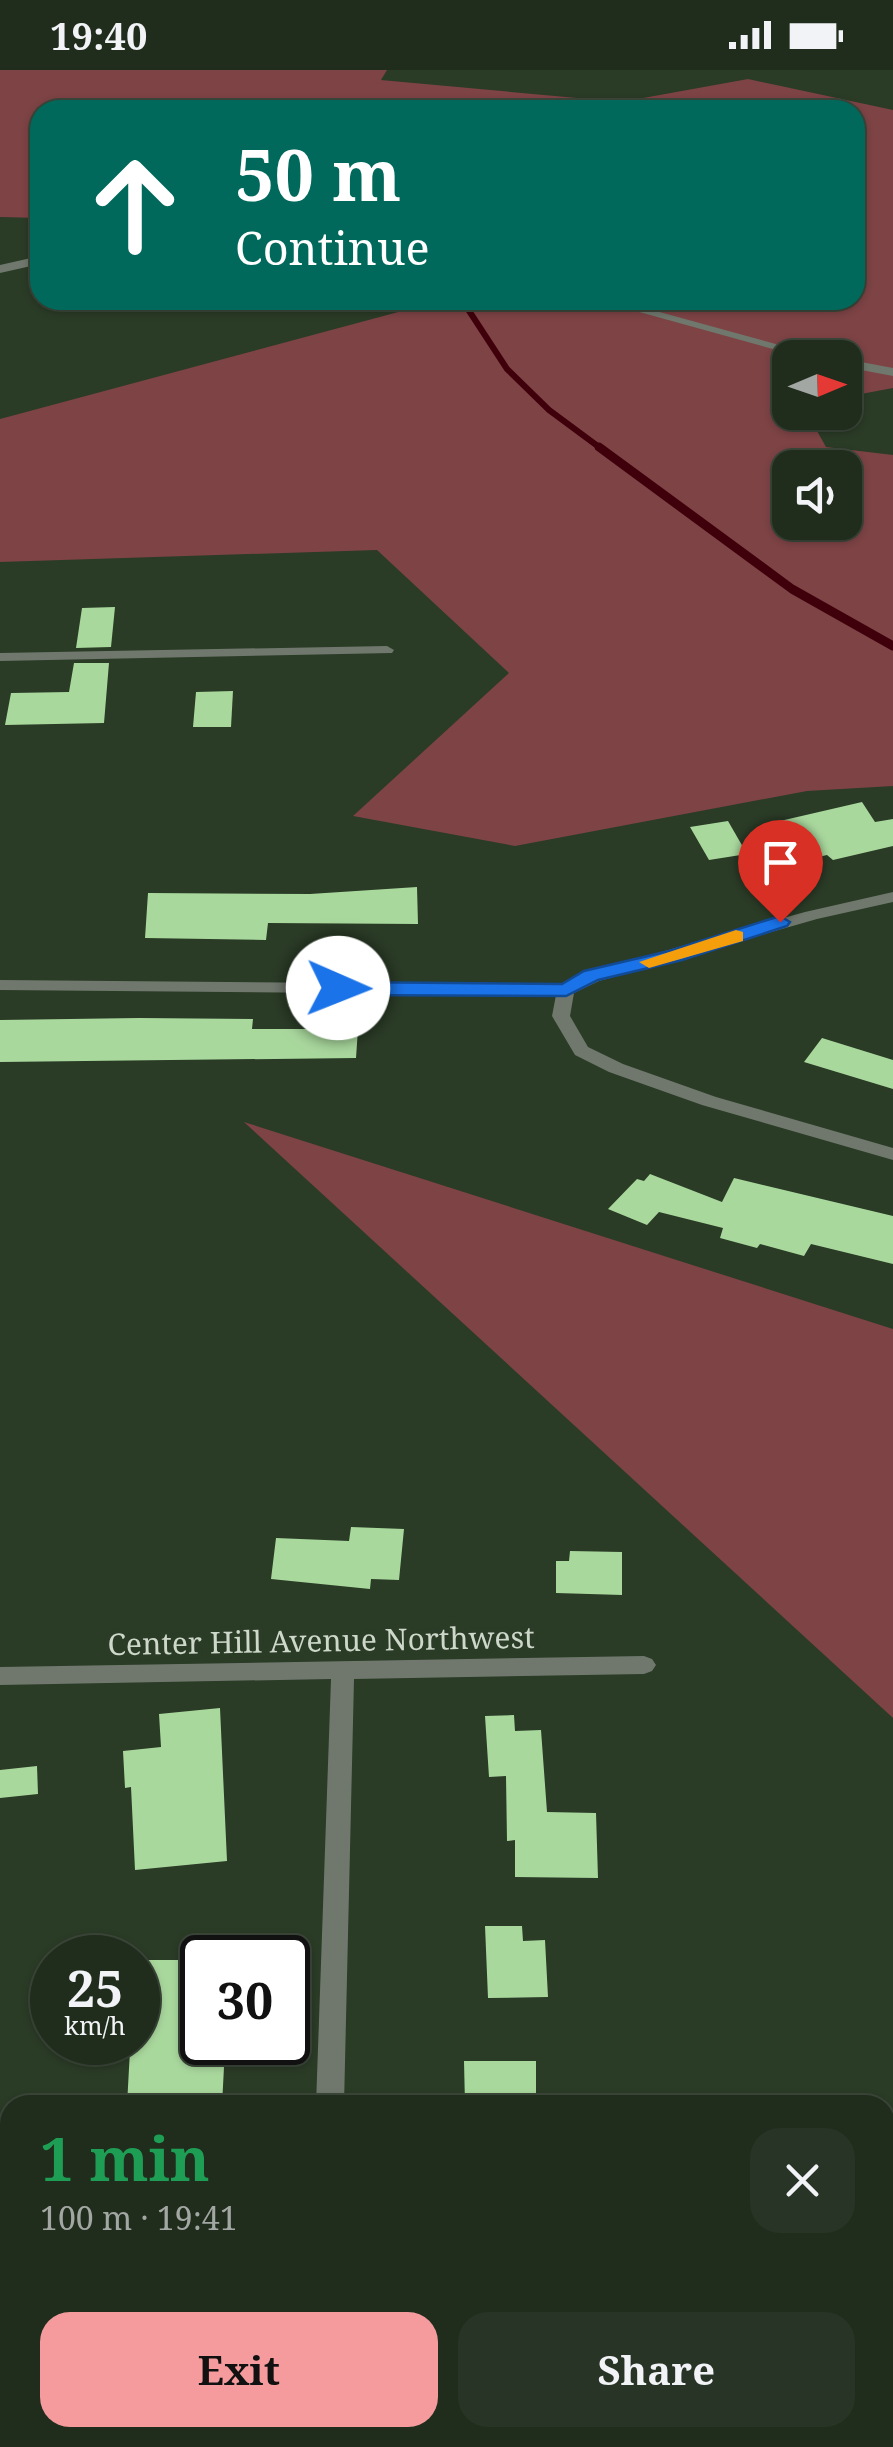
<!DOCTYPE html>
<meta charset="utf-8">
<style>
body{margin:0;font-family:"Noto Serif",serif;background:#283425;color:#f1f3f6;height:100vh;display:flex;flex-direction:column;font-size:38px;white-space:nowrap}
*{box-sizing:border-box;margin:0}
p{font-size:32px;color:#a2a7a3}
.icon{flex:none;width:55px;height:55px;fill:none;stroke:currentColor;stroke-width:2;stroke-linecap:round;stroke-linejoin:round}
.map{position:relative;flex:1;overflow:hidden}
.sheet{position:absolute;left:0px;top:2025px;width:895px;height:352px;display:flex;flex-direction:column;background:#202c1c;border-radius:30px 30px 0 0;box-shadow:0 2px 8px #0004,0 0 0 2px #3d483b}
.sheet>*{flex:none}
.banner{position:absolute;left:30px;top:30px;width:835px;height:210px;border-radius:30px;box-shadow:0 2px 8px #0004,0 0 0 2px #3d483b;background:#00695c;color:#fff;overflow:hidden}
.needle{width:65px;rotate:88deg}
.controls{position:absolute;left:772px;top:270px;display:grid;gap:20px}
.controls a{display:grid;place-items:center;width:90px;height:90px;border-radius:20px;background:#202c1c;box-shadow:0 2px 8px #0004,0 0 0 2px #3d483b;font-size:50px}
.speed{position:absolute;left:30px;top:1865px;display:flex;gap:20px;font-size:50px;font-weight:700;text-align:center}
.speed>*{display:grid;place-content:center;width:130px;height:130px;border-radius:50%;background:#202c1c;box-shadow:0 2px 8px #0004,0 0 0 2px #3d483b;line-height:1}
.speed small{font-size:25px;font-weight:400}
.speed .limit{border:5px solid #111;border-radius:15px;background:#fff;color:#111}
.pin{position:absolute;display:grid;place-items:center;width:85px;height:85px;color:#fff;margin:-102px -42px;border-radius:50% 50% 50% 0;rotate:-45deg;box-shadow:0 0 10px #0007}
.pin .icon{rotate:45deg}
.me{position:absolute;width:110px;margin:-55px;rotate:91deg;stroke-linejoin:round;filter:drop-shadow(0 0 8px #0008)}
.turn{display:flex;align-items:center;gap:35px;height:210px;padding:0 40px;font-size:45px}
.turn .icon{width:130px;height:130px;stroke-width:2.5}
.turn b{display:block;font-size:70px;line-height:85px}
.round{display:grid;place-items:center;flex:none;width:105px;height:105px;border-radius:30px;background:#283425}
.headline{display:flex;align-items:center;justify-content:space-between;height:170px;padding:0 40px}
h1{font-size:60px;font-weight:700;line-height:75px;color:#1e9e55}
.cta{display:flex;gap:20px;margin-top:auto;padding:20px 40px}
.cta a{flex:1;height:115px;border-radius:30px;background:#f59b9d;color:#111;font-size:40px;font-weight:700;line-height:115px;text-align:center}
.cta a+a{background:#283425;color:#f1f3f6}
.status{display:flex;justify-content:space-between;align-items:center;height:70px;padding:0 50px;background:#202c1c;direction:ltr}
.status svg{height:28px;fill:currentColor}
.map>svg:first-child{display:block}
</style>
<div class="status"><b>19:40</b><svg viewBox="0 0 49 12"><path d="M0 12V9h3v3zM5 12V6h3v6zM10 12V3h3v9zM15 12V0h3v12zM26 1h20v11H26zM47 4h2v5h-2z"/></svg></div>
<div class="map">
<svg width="893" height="2377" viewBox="0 0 893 2377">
<rect width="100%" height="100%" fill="#2a3b26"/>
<g fill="#7d4345" fill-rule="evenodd">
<path d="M0,0H387L381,10L621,32L748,9L893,40V318L845,327V288H790V342L807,343L826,377L893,385V716L807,721L515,776L353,746L509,603L377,480L0,492V349L443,230H855V40H40V148L0,147ZM790,398H845V452H790Z"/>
<path d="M244,1052L893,1259V1648L245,1053Z"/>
</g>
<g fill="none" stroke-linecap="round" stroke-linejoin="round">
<path stroke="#3f000b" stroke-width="6" d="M462,230L507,299L549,340L603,380"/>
<path stroke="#3f000b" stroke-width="9" d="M599,377L792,519L893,576"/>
</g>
<g fill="#a9d89d">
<path d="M115,537L111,577L76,578L82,538Z"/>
<path d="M74,593H109L104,653L5,655L11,623L69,622Z"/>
<path d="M233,621L231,657H193L196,622Z"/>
<path d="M862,732L875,752L893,749V776L833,790L827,785L814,788L780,751Z"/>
<path d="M728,751L747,784L709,790L690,757Z"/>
<path d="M417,817L418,854L268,853L266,870L145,868L148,823L310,824Z"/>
<path d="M139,948L253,949L252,959H358L356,988L0,992V950Z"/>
<path d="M822,968L893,990V1019L804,992Z"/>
<path d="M650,1104L722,1132L734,1108L893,1146V1194L811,1174L804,1186L760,1174L757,1178L720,1168L723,1158L659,1142L647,1155L608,1139L637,1109L644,1111Z"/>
<path d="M351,1457L404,1459L399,1510L371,1509L370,1519L271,1509L276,1468L349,1471Z"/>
<path d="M570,1481L622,1482V1525L556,1523V1491H569Z"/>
<path d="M220,1638L227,1791L135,1800L131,1717L125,1718L123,1681L161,1677L159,1644Z"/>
<path d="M514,1645L515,1661L541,1660L547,1742L596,1743L598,1808L515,1807V1770L507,1771L506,1706L489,1707L485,1646Z"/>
<path d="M37,1696L38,1724L0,1728V1700Z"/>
<path d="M485,1856H522L523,1871L545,1870L548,1927L488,1928Z"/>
<path d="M138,1890H202V1979L215,1978L214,1997H224L222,2035H127L130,1980H138Z"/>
<path d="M464,1991H536V2035H465Z"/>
</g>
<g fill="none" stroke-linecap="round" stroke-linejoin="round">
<g fill="#70786e" fill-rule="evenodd">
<path d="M40,186V194L0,203V195Z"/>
<path d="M596,230H616L827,288H805Z"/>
<path d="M845,289L893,298V306L845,297Z"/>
<path d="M387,576L394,580L392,583L0,591V583Z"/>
<path d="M893,822V832L817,849L599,911L574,923L570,946L588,977L623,994L716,1027L893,1078V1090L702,1035L609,1002L575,985L552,946L556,925L0,920V910L563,915L614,895L805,842Z"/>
<path d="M644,1586L652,1589L656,1595L652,1601L644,1604L354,1609L344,2035H316L331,1609L0,1615V1597Z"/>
<rect x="305" y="2368" width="30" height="9"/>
</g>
</g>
<path fill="#1a73e8" stroke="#114b97" stroke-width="2.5" d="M780,846L790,852L787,856L682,890L598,910L566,926L338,925L328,918L338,912L562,914L584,901L669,881Z"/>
<path fill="#f59e0b" d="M736,860L743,862V871L649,898L639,892Z"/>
<g text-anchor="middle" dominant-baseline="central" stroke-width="10" stroke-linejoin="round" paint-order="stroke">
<g font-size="30" fill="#cdd7ca" stroke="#2a3b26">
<text transform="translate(321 1570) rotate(-1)">Center Hill Avenue Northwest</text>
</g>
</g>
</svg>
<div class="controls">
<a><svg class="needle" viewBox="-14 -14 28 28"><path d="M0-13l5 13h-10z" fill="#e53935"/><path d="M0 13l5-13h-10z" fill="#a2a7a3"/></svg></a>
<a><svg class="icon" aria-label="sound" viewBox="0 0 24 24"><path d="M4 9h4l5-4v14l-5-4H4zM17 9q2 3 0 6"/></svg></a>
</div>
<div class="speed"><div>25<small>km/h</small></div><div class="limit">30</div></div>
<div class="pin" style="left:780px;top:852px;background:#d93025"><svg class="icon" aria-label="arrive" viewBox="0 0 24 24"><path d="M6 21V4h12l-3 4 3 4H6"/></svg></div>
<svg class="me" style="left:338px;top:918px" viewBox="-20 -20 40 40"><circle r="19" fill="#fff"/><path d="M0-13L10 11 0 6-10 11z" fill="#1a73e8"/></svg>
<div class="banner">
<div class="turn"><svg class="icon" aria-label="ahead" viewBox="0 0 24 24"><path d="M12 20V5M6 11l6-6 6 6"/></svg><div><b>50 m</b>Continue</div></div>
</div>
<section class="sheet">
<div class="headline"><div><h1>1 min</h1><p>100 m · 19:41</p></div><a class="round"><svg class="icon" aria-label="close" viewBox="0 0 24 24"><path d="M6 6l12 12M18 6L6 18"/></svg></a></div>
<div class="cta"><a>Exit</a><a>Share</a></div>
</section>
</div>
